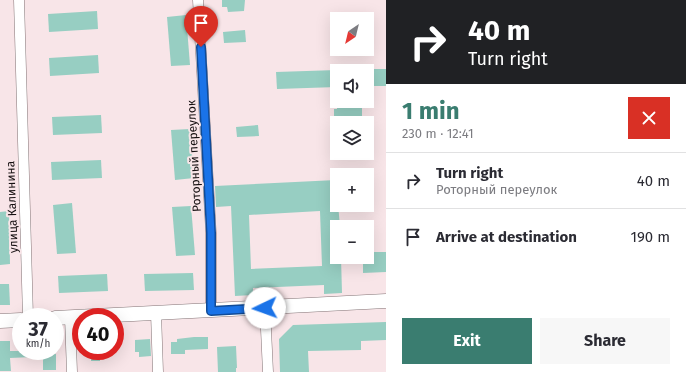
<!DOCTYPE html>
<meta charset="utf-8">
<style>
body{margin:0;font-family:"Fira Sans",sans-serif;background:#f7f7f7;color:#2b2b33;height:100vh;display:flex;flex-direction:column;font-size:15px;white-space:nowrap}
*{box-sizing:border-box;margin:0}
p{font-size:13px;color:#7c7c81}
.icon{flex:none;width:22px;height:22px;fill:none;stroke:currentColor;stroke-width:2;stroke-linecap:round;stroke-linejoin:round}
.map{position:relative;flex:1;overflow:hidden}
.details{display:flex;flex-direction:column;background:#fff;width:300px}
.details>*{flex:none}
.hud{background:#202124;color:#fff;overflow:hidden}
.needle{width:26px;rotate:215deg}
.tools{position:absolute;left:330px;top:12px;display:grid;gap:8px}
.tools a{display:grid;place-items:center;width:44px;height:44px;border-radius:0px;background:#fff;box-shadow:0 4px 16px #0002;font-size:20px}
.speed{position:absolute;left:12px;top:308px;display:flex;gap:8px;font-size:20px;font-weight:700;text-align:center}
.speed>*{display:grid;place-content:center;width:52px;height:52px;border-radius:50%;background:#fff;box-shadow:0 4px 16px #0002;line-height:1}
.speed small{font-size:10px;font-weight:400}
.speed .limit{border:6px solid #d22;background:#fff;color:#111}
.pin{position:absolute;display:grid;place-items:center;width:34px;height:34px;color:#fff;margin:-41px -17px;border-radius:50% 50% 50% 0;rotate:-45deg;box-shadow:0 0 4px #0007}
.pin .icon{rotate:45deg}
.me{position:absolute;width:44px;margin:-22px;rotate:267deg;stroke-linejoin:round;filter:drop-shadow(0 0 3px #0008)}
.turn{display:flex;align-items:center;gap:14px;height:84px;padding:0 16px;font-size:18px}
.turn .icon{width:52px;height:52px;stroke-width:2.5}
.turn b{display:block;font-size:28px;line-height:34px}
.round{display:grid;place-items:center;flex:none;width:42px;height:42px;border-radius:0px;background:#f7f7f7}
.summary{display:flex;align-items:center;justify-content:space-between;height:68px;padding:0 16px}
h1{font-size:24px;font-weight:700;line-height:30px;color:#3a7d70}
.action{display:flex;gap:8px;margin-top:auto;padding:8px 16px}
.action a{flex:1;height:46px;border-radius:0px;background:#3a7d70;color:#fff;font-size:16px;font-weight:700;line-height:46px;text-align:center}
.action a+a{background:#f7f7f7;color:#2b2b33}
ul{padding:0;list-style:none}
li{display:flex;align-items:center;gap:12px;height:56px;padding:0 16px;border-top:1px solid #e1e1e2}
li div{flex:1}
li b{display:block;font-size:15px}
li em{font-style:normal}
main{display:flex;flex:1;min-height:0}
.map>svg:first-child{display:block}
</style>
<main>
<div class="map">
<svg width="386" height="372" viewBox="0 0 386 372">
<rect width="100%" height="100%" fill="#f8e5e8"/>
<g fill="#97cec2" fill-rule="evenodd">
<path d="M222,0H245L244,11L228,12L227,7H222Z"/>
<path d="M97,11L98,29L49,32L48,14Z"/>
<path d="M186,15L190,65L171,66L167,17Z"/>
<path d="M245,30L246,42L224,43L223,32Z"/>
<path d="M98,55L99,73L50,76L49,58Z"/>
<rect x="367" y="69" width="19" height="17"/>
<path d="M337,70V87L277,89L276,72Z"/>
<path d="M337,101H359V108H362V121L334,122V109H337Z"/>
<path d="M101,115L102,133L53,135L52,117Z"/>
<path d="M258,125L259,136L237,137L236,127Z"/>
<path d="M190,129L194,178L175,180L171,130Z"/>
<path d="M101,160L102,178L52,180L51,162Z"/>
<path d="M336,180L340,227H337V257H341L342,293L324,294V285L253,288V295L235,296L231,206L216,207L215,186ZM320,211L322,266L251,269L249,215Z"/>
<path d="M72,203L76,253L57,254L53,205Z"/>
<path d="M191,206L195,255L176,256L172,207Z"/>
<path d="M9,211L10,264L0,265V212Z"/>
<path d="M367,252H386V272L363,273V257H367Z"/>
<path d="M193,273L194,290L145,291L144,274Z"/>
<path d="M107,274L108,291L59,293L58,276Z"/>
<path d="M0,284H9L10,305H0Z"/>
<path d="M386,322V340L361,341V350L308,351L309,372H280L279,339L293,325Z"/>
<path d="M194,337H208V349L185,350V354H171V342H177V339Z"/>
<path d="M150,339L151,356L139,357V352H135V340Z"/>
<path d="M0,341H10V351H33V357L10,358L11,371H0Z"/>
<path d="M236,346L237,368H236V372H218L217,347Z"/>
<rect x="91" y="351" width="9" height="10"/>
<path d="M56,354V370H43V355Z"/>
</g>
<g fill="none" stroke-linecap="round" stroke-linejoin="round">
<g stroke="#847476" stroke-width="11">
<g id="street">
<path d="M19,0L28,317"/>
<path d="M198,0L211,233V311"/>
<path d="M265,308L268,372"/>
<path d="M156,313L158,372"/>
<path d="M70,317L72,372"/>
</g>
</g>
<g stroke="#847476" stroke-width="15">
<g id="secondary">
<path d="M55,318L386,301"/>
<path d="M0,321L21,320"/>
</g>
</g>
<use href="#street" stroke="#fff" stroke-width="10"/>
<use href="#secondary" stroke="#fff" stroke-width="14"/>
</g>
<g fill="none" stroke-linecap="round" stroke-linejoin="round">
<g stroke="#114b97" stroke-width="10">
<path id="route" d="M201,47L211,233V311L265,308"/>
</g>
<use href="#route" stroke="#1a73e8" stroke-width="7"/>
</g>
<g text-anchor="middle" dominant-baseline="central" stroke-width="4" stroke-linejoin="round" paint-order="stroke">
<g font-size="12" fill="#150f10" stroke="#f8e5e8">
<text transform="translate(194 156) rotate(-93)">Роторный переулок</text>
<text transform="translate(12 207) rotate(-92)">улица Калинина</text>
</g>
</g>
</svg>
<div class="tools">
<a><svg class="needle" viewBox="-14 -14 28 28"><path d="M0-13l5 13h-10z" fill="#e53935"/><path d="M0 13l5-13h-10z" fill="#7c7c81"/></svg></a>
<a><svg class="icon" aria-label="sound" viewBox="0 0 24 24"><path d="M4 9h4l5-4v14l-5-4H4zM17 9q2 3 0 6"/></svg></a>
<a><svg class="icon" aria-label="layers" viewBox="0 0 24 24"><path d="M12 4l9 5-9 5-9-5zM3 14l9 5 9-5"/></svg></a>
<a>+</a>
<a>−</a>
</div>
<div class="speed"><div>37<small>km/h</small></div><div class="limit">40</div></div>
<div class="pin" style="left:201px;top:47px;background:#d93025"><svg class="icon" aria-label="arrive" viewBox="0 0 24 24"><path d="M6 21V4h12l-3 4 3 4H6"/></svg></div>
<svg class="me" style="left:265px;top:308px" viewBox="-20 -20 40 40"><circle r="19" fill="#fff"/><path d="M0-13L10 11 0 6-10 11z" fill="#1a73e8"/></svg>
</div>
<section class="details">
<div class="hud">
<div class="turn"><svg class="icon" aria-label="right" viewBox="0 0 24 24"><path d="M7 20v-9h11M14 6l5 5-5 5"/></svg><div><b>40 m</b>Turn right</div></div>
</div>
<div class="summary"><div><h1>1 min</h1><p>230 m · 12:41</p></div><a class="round" style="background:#d93025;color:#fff"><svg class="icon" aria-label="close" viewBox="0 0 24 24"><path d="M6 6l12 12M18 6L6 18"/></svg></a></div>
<ul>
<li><svg class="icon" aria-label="right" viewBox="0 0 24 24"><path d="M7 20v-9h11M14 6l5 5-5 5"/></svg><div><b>Turn right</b><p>Роторный переулок</p></div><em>40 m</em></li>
<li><svg class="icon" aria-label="arrive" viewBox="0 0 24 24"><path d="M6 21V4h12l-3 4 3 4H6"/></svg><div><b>Arrive at destination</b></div><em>190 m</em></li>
</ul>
<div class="action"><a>Exit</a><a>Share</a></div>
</section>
</main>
